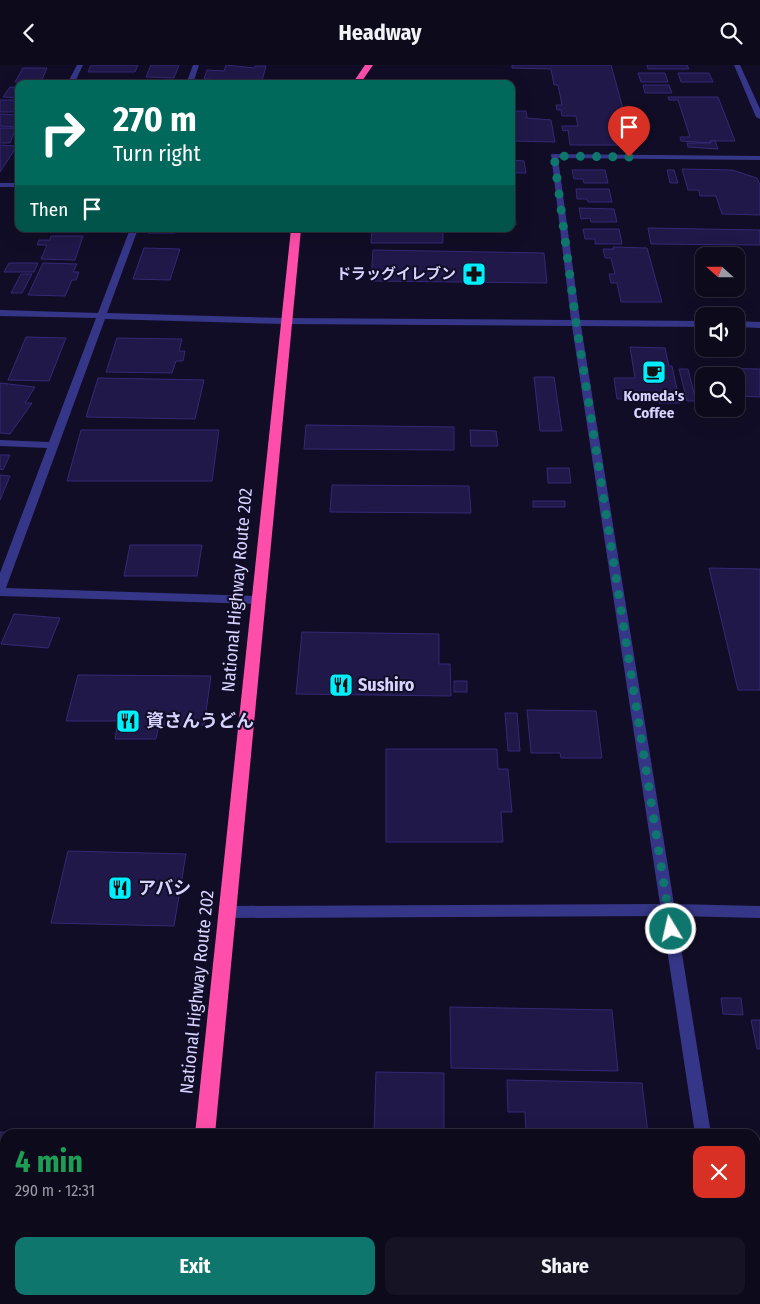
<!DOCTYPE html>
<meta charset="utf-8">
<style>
body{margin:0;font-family:"Fira Sans Condensed","Noto Sans JP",sans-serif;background:#161325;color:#f1f3f6;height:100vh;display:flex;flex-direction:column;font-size:19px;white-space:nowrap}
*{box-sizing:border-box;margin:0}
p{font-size:16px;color:#9a9aa3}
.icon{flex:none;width:28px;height:28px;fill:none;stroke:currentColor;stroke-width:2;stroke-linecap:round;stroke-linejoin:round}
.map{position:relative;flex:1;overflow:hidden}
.drawer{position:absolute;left:0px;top:1064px;width:760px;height:176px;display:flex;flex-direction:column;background:#0d0a1c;border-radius:15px 15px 0 0;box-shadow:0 5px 20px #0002,0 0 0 1px #2d2b3b}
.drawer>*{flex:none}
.hud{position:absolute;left:15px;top:15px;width:500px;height:152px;border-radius:10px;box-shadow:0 5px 20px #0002,0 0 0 1px #2d2b3b;background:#00695c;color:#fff;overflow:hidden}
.needle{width:32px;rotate:291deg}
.buttons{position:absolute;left:695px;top:182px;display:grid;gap:10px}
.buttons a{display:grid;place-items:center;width:50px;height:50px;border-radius:10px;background:#0d0a1c;box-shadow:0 5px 20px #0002,0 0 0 1px #2d2b3b;font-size:25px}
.pin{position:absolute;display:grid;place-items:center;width:42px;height:42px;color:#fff;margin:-51px -21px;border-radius:50% 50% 50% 0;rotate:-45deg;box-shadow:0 0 5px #0007}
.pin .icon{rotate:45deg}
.me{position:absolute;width:55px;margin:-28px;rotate:351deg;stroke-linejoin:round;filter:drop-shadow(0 0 4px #0008)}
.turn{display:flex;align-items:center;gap:18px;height:105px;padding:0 15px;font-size:22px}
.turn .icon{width:65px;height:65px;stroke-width:2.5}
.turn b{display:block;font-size:35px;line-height:42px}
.then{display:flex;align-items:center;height:48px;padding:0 15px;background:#0003;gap:10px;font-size:19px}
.round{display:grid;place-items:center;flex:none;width:52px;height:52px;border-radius:10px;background:#161325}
.head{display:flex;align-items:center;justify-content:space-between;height:85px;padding:0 15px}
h1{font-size:30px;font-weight:700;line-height:38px;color:#1e9e55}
.cta{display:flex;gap:10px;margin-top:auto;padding:10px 15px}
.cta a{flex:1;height:58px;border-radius:10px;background:#0f766e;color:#fff;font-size:20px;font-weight:700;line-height:58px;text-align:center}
.cta a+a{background:#161325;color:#f1f3f6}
header{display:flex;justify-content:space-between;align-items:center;height:65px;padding:0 15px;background:#0d0a1c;font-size:22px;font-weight:700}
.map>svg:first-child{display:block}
</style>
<header><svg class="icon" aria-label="back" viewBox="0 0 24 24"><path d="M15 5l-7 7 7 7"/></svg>Headway<svg class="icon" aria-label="search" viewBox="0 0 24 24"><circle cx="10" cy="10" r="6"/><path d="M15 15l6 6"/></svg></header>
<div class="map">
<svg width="760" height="1239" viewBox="0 0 760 1239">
<rect width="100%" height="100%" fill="#110d26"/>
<g fill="#201848" stroke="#352976">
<path d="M91,0H138L135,7H88Z"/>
<path d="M151,0H179L174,13L146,12Z"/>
<path d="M226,0L254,3L255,1H266L262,16L204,14L207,5L224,6Z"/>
<path d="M512,0H611L633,80H570L568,65L563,66L562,61H578L576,51H562L561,45H557L556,40H562L558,20H554L551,4L512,3Z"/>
<path d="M647,0H687L689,4H648Z"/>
<path d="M23,3H47L41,17H15Z"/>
<path d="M638,8H665L668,17H641Z"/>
<path d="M678,8H709L713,17H681Z"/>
<path d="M643,20H669L672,28H645Z"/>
<path d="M10,22H19V33L3,32Z"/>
<path d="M668,32H718L735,76H710L711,78L681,76L680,72H690L678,35H669Z"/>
<rect x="0" y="35" width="19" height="12"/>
<path d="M511,46H526L527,53L551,55L555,77L511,76Z"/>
<path d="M0,49L19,50V62L0,61Z"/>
<path d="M0,63H16L10,78H0Z"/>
<path d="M710,76H715L718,84L688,82L687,78H711Z"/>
<path d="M0,80L17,81L0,107Z"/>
<path d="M511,95L524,96L526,108H511Z"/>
<path d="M682,104L732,105L757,113L760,120V150L722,149L716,131H700L699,125H688Z"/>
<path d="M572,105H605L608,118H584L583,114H574Z"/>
<path d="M667,105H674L678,118H670Z"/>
<path d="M511,124H513L516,160H511Z"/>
<path d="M576,124H609L612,137H588L587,134H577Z"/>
<path d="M579,143L614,144L617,157H591L590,153L581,154Z"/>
<path d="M648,163L760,165V180L651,179Z"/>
<path d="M149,164H176L175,168H148Z"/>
<path d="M372,164H443V178H371Z"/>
<path d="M583,164H619L622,179H595V174H585Z"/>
<path d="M51,171H83L75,195L41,194L47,180H37L39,175H50Z"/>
<path d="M613,182L647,183L662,237H621L617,218H611L609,209H615L611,193H605L603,184H614Z"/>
<path d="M144,183L180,184L170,215L133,214Z"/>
<path d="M373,185L544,188L547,218L371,216Z"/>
<path d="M9,198H38L34,207H4Z"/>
<path d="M43,198L77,199L73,207H79L76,215H72L65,231L28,230Z"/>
<path d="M21,209H32L22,228H11Z"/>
<path d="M26,272L66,273L49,316L8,315Z"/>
<path d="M117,273L182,274L179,286H185L183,296H176L172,308L106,307Z"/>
<path d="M630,282L665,283L669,301H672L680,338H659L658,334H617L614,313H635Z"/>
<path d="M704,303L760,304V332L736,331V311H706Z"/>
<path d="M679,304H688L696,336H687Z"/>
<path d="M534,312H554L562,366H540Z"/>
<path d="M98,313L204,315L195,354L86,352Z"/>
<path d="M0,318L35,322L25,338H32L10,369L0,368Z"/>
<path d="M306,360L454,362V385L304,384Z"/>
<path d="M81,365H219L212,416H67Z"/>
<path d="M470,365L496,366L498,381H471Z"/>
<path d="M0,390H10L3,405L0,404Z"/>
<path d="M547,403H569L571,418H548Z"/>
<path d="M0,410L10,411L0,435Z"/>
<path d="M332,420L469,421L471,448L330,447Z"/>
<rect x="533" y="436" width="32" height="6"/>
<path d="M130,480H202L197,511H124Z"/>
<path d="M709,503L760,504V625H738Z"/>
<path d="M14,549L60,553L48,583L1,579Z"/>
<path d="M302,567L439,569V599H450L451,631L296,629Z"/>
<path d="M78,610L211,611L204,660H159L156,674H115L118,656H66Z"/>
<rect x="454" y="616" width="13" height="11"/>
<path d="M527,645L596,646L602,693H561L560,688H531Z"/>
<path d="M505,648H517L520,686H508Z"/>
<path d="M386,684H497L498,704H508L512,747H501L503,777H386Z"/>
<path d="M68,786L186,789L174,861L51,858Z"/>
<path d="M721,933H741L743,950L723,949Z"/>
<path d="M450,942L612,945L618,1006L451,1003Z"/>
<path d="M751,955H760V984H757Z"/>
<path d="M376,1007L444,1008V1069H374Z"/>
<path d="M507,1015L642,1018L648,1069H526L525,1047H508Z"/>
<path d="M0,1067L33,1069H5V1190L0,1189Z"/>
</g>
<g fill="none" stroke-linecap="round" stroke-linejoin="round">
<g fill="#363688" fill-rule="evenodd">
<path d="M77,0H83L74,19H67Z"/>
<path d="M193,0H199L193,19H186Z"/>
<path d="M734,0H740L760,44V54L756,52Z"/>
<path d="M551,89L760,91V95L558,93L580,255L704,256V262L581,261L674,839L760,841V853L676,851L711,1069H695L662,851L228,853L223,851L221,847L223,843L228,841L660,839L572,261L285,259L105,254L6,523L258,531L264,535L258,539L0,531V508L47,383L0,381V375L49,377L96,253L0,251V245L98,248L130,164H138L107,248L285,253L571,255Z"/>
<rect x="0" y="118" width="19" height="4"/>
<path d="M736,256L760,257V263L736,262Z"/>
<path d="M720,1235H738L739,1239H721Z"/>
</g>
<g fill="#ff4eaa" fill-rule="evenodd">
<path d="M365,0H373L360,19H352Z"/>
<path d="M291,164H301L215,1069H195Z"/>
<path d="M177,1235H199L198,1239H176Z"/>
</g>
</g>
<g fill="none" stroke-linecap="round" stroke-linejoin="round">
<path stroke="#0f766e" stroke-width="9" stroke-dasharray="0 16.2" d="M629,92L554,91L576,257L671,864"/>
</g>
<defs>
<g id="pharmacy-square" transform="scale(1.25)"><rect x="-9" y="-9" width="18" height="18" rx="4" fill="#00effe" stroke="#110d26"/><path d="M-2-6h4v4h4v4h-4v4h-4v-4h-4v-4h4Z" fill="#111"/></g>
<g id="cafe-square" transform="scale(1.25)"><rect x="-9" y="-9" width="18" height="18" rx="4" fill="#00effe" stroke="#110d26"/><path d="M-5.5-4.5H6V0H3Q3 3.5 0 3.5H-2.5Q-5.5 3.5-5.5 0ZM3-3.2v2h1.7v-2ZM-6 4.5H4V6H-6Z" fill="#111"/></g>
<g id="restaurant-square" transform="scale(1.25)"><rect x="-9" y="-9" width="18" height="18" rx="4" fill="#00effe" stroke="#110d26"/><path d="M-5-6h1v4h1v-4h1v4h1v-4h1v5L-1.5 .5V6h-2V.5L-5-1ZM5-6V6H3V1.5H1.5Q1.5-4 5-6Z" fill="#111"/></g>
</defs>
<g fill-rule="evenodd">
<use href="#pharmacy-square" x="474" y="209"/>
<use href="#cafe-square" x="654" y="307"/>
<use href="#restaurant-square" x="341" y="620"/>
<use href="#restaurant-square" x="128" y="656"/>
<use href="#restaurant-square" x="120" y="823"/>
</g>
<g text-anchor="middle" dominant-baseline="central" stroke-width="4" stroke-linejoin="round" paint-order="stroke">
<g font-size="15" font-weight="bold" fill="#d6d3ff" stroke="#110d26" text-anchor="end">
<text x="456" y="209">ドラッグイレブン</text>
<text x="654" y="331" text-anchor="middle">Komeda's<tspan x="654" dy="17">Coffee</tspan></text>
</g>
<g font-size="18" fill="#d6d3ff" stroke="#110d26">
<text transform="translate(237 525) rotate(-85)">National Highway Route 202</text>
<text transform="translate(197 927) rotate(-84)">National Highway Route 202</text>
</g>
<g font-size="18" font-weight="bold" fill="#d6d3ff" stroke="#110d26" text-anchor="start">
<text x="358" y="620">Sushiro</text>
<text x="146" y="656">資さんうどん</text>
<text x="138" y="823">アバシ</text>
</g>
</g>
</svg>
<div class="buttons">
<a><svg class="needle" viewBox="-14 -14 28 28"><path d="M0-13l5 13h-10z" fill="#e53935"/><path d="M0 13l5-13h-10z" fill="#9a9aa3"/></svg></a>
<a><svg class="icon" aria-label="sound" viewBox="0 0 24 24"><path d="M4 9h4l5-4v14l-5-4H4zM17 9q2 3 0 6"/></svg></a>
<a><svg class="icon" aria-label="search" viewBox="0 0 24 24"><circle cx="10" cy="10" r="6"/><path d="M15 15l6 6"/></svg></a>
</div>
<div class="pin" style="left:629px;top:92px;background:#d93025"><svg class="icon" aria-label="arrive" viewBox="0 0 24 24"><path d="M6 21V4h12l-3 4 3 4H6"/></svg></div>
<svg class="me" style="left:671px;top:864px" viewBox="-20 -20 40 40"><circle r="17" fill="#0f766e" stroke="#fff" stroke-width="3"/><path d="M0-11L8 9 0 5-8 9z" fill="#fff"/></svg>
<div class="hud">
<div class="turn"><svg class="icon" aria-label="right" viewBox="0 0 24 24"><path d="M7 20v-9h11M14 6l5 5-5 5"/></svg><div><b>270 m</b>Turn right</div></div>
<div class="then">Then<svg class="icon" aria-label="arrive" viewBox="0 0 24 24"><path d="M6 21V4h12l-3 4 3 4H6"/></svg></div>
</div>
<section class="drawer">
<div class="head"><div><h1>4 min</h1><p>290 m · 12:31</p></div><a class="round" style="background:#d93025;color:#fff"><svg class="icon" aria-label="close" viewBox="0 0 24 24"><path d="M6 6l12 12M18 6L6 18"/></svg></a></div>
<div class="cta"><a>Exit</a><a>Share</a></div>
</section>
</div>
